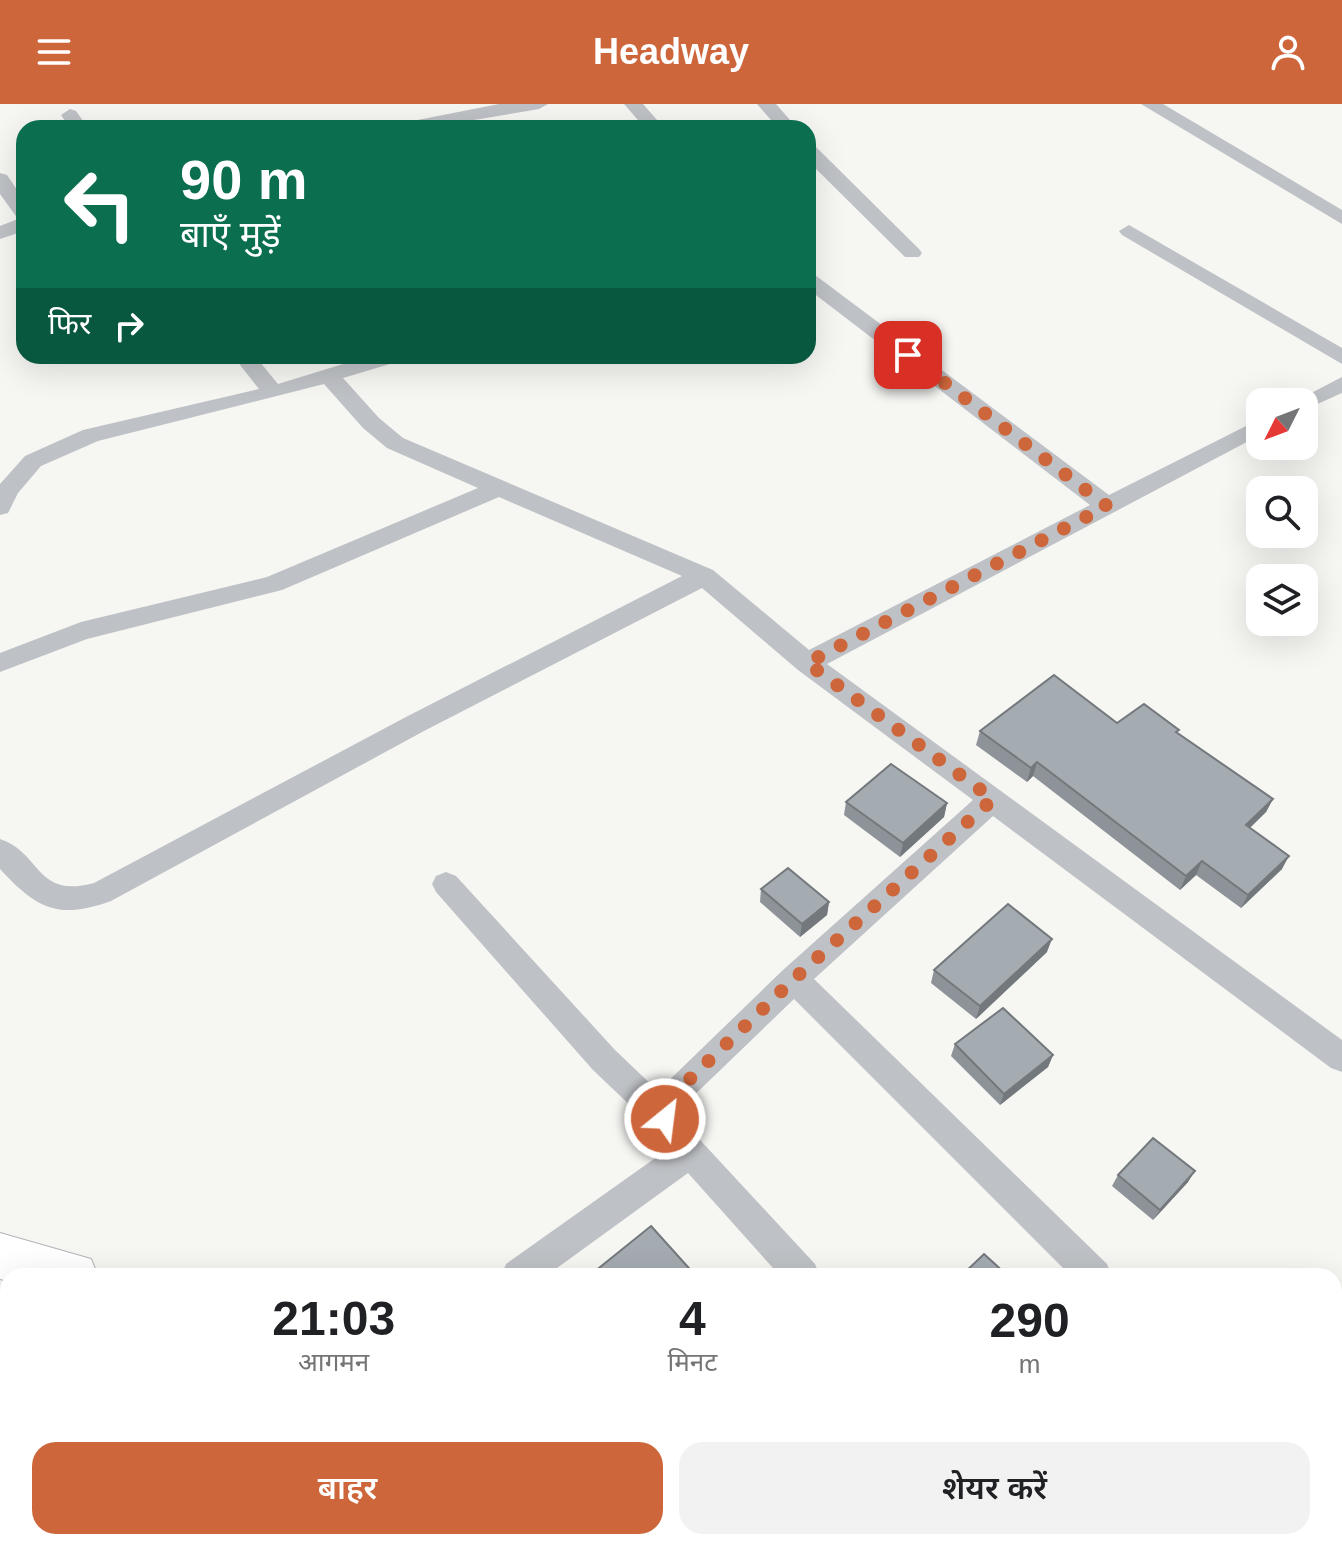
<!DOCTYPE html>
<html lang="hi">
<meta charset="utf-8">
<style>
body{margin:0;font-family:Arial,"Noto Sans Devanagari",sans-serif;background:#f2f2f2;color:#202124;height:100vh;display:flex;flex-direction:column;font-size:30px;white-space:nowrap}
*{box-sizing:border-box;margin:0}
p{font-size:26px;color:#757577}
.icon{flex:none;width:44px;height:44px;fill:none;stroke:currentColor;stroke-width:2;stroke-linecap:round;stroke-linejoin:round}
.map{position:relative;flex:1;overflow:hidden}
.panel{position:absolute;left:0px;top:1164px;width:1342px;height:282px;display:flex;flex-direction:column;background:#fff;border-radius:24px 24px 0 0;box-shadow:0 8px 32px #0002}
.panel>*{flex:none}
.hud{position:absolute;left:16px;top:16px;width:800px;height:244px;border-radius:24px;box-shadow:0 8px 32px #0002;background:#0b6e4f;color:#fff;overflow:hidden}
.needle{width:52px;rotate:228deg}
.fabs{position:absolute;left:1246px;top:284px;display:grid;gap:16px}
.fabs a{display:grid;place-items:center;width:72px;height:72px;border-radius:16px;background:#fff;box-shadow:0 8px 32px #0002;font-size:40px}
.pin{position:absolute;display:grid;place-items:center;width:68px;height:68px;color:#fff;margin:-34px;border-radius:16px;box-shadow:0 4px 12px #0006}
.me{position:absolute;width:88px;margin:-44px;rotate:29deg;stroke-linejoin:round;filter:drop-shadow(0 0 6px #0008)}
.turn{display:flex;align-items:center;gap:28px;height:168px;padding:0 32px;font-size:36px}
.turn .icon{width:104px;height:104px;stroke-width:2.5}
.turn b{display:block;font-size:56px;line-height:68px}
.then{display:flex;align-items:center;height:76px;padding:0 32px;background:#0003;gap:16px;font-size:30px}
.eta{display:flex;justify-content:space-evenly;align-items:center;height:136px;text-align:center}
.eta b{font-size:48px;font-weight:600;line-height:56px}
.primary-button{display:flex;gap:16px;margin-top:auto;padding:16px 32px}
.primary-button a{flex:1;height:92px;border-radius:24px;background:#ce663b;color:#fff;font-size:32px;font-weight:600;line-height:92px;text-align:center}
.primary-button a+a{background:#f2f2f2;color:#202124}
header{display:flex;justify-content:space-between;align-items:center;height:104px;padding:0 32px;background:#ce663b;color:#fff;font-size:36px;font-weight:600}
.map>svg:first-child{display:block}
</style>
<header><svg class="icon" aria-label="menu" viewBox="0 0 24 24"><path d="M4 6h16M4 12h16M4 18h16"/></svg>Headway<svg class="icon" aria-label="person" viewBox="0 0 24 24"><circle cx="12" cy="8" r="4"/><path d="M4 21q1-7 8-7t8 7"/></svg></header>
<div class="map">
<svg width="1342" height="1445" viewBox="0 0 1342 1445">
<rect width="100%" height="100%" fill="#f6f6f3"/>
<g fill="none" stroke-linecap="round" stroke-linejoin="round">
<g stroke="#b1b5b9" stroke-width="2">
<g id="secondary">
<path d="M0,1129L91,1155L98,1172H8V1177L0,1175Z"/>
<path d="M344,1438H399L402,1445H347Z"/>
</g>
</g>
<g fill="#bec1c5" fill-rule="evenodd">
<path d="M499,0H548L539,5L426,24H395L397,20Z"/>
<path d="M624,0H643L664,24H645Z"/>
<path d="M757,0H776L797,24H778Z"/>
<path d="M1141,0H1163L1342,106V120Z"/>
<path d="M70,5L76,7L88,24H70L61,11Z"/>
<path d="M808,40L815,42L919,145L922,149L919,153H905L808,57Z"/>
<path d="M0,69L7,71L24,96V127L0,135V122L18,115L0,90Z"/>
<path d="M1129,121L1342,244V260L1122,131L1119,127Z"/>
<path d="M808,169L815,171L1109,391L1260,315V331L827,560L1342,936V968L1331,964L993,712L814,875L1107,1160L1112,1172H1071L794,895L683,1002L682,1008L701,1037L815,1160L820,1172H780L688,1069L546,1172H501L506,1160L668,1045L656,1026L593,966L436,788L432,780L436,772L446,768L456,772L615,946L658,987L783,866L973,696L798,566L702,484L424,627L111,797C58,816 37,805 0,765V735C42,749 35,795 94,779L406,613L682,472L499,393L282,486L87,535L0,568V549L81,518L267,473L478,384L387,344L363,324L324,280L98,337L41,362L18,389L8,409L0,411V380L25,352L83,326L259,285L233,252H255L278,280L369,252H403L400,257L343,274L379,314L403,334L713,466L809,546L1090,401L808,185Z"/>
<path d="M1342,273V289L1304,306V298H1294Z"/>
<path d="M1334,1377L1342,1381V1423L1334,1419Z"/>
<path d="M1026,1438H1068L1071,1445H1029Z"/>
</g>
<use href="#secondary" fill="#fff" fill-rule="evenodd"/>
</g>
<g fill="#8d9398">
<path d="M1117,619L1178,630L1273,695L1266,708L1250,724L1282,765L1241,804L1196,771L1180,786L1033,672L1027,678L976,641L980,627Z"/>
<path d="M846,698L947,699L944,713L900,753L844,711Z"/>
<path d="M761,785L829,798L827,811L800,833L760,798Z"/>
<path d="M1047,848L976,915L931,879L934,866Z"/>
<path d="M955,940L1053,951L1048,963L1000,1001L951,952Z"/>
<path d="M1118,1071L1188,1078L1153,1116L1112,1082Z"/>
<path d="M870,1438H904L897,1445H876Z"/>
</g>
<g fill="#73787c">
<path d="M1037,658L1033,672L1027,678L1031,664Z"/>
<path d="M1273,695L1266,708L1239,734L1246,721Z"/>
<path d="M947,699L944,713L900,753L903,739Z"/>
<path d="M1289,752L1282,765L1241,804L1248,791Z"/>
<path d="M1202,757L1196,771L1180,786L1186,772Z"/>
<path d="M829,798L827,811L800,833L802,820Z"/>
<path d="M1052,835L1047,848L976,915L980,902Z"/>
<path d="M1053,951L1048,963L1000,1001L1004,990Z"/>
<path d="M1195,1067L1188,1078L1153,1116L1160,1106Z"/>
<path d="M355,1438L360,1445H347Z"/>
<path d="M900,1438H904L897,1445H893Z"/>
</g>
<g fill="#a4abb1" stroke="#73787c" stroke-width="2">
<path d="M1054,571L1117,619L1144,600L1179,626L1176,628L1273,695L1246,721L1289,752L1248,791L1202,757L1186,772L1037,658L1031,664L980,627Z"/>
<path d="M891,660L947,699L903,739L846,698Z"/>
<path d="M788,764L829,798L802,820L761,785Z"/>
<path d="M1008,800L1052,835L980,902L934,866Z"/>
<path d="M1003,904L1053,951L1004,990L955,940Z"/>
<path d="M1153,1034L1195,1067L1160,1106L1118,1071Z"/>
<path d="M651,1122L696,1172H589Z"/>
<path d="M984,1150L1008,1172H961Z"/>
<path d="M185,1438H355L347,1445H190Z"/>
<path d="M879,1438H900L893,1445H885Z"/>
</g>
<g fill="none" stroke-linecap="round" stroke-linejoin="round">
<path stroke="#ce663b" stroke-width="14" stroke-dasharray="0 25.2" d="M665,1015V1003L671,993L794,875L993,695L807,559L1107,402L908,251"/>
</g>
</svg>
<div class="fabs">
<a><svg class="needle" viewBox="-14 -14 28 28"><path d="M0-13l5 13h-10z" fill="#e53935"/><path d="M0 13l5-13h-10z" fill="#757577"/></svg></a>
<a><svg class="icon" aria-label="search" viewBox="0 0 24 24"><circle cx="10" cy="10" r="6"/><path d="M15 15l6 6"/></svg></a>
<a><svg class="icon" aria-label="layers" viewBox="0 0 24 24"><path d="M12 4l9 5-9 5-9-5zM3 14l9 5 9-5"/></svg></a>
</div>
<div class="pin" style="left:908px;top:251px;background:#d93025"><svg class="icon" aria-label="arrive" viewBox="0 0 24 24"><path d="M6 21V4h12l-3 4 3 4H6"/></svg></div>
<svg class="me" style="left:665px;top:1015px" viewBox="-20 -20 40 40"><circle r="17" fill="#ce663b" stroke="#fff" stroke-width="3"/><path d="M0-11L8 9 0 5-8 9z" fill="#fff"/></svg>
<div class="hud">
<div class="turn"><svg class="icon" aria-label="left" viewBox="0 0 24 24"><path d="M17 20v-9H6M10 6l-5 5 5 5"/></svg><div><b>90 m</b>बाएँ मुड़ें</div></div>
<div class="then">फिर<svg class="icon" aria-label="right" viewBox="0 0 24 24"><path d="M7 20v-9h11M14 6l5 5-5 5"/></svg></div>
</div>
<section class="panel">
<div class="eta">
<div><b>21:03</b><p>आगमन</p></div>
<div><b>4</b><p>मिनट</p></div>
<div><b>290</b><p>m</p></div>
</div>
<div class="primary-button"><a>बाहर</a><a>शेयर करें</a></div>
</section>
</div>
